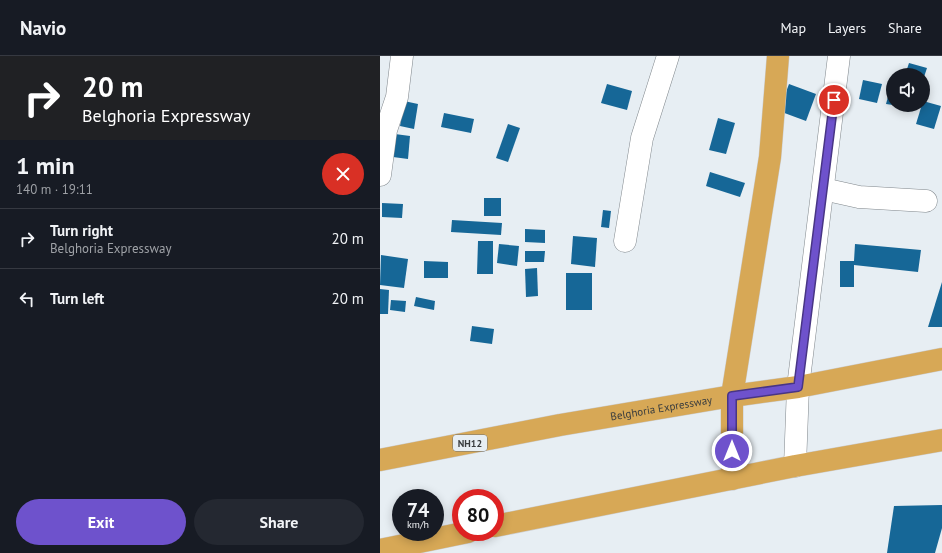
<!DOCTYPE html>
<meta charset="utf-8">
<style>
body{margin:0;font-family:"PT Sans",sans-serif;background:#242831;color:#f1f3f6;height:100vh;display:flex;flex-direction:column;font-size:15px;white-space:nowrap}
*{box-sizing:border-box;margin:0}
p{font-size:13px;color:#9ea1a6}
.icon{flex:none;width:22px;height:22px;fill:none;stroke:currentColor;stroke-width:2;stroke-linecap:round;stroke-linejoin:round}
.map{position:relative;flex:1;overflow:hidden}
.sheet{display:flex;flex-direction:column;background:#171b24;width:380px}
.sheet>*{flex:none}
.banner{background:#202124;color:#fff;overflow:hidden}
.fabs{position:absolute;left:506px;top:12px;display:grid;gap:8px}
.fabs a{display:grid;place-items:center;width:44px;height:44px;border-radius:50%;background:#171b24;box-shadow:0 2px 10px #0003;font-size:20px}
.speed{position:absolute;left:12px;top:433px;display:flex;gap:8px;font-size:20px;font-weight:700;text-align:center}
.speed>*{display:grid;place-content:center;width:52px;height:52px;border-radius:50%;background:#171b24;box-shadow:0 2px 10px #0003;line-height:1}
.speed small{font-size:10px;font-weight:400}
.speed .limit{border:6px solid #d22;background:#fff;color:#111}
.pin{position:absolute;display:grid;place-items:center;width:34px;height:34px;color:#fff;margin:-17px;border:2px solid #fff;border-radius:50%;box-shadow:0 1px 4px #0007}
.me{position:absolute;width:44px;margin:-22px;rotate:0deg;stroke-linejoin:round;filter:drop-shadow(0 0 3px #0008)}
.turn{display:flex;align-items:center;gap:14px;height:84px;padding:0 16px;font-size:18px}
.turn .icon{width:52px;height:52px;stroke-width:2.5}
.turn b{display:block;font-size:28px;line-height:34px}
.round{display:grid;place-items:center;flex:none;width:42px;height:42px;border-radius:21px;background:#242831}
.overview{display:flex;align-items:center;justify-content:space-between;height:68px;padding:0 16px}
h1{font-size:24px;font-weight:800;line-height:30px}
.cta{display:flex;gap:8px;margin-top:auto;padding:8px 16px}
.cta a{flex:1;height:46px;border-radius:24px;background:#6e52cc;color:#fff;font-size:16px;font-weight:800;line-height:46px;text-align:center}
.cta a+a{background:#242831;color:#f1f3f6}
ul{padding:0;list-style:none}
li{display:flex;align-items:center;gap:12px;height:60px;padding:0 16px;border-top:1px solid #363941}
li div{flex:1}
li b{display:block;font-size:15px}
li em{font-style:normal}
header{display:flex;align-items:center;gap:24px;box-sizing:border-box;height:56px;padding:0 20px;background:#171b24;border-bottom:1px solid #363941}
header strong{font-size:19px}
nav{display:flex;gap:22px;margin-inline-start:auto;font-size:14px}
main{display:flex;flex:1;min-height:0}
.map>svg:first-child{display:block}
</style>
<header>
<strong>Navio</strong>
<nav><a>Map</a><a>Layers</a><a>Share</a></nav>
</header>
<main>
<section class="sheet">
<div class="banner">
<div class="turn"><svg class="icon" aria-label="right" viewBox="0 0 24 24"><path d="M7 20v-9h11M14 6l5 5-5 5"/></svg><div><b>20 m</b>Belghoria Expressway</div></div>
</div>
<div class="overview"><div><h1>1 min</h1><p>140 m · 19:11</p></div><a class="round" style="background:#d93025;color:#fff"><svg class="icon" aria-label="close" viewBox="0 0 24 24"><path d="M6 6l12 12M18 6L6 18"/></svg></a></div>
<ul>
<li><svg class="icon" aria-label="right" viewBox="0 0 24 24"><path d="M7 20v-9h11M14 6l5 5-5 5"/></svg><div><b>Turn right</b><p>Belghoria Expressway</p></div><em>20 m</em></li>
<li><svg class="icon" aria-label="left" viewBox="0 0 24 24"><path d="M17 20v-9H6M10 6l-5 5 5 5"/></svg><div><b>Turn left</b></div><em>20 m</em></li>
</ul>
<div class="cta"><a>Exit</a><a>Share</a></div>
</section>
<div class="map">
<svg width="562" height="497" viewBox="0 0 562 497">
<rect width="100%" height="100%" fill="#e7eef3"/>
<g fill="#166797">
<path d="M529,7L547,12L544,21L543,19L526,16Z"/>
<path d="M483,24L502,28L497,47L479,43Z"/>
<path d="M227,28L252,35L247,54L221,47Z"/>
<path d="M409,28L436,38L426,65L399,55Z"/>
<path d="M511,30H513V49L506,48Z"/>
<path d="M24,45L38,48L34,73L20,70Z"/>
<path d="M543,45L561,50L554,73L536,68Z"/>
<path d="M64,57L94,63L91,77L61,71Z"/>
<path d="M338,62L355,67L346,98L329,94Z"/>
<path d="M128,68L140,72L128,106L116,102Z"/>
<path d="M15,78L30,80L28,103L13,101Z"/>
<path d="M330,116L365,127L360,141L326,130Z"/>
<rect x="104" y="142" width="17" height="18"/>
<path d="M2,147L23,148L22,162L2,161Z"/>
<path d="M223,154L231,155L229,172L221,171Z"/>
<path d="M72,164L122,167L121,179L71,176Z"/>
<path d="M145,173L165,174V187L145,186Z"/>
<path d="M193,180L217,182L215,211L191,208Z"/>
<path d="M98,185H113V218H97Z"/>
<path d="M119,188L139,190L137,210L117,207Z"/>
<path d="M475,188L541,194L538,216L474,209V231H460V205H474Z"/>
<path d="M145,195H165L164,206H145Z"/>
<path d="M1,199L28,203L24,232L0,229Z"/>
<path d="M44,205L68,206V222H44Z"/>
<path d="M157,212L158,240L146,241L145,213Z"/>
<rect x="186" y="217" width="26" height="37"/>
<path d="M562,226V271H548Z"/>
<path d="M0,233L9,234L8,258H0Z"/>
<path d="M36,241L55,245L54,254L34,250Z"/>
<path d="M11,244L26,245L25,256L10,254Z"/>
<path d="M92,270L114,273L112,288L90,285Z"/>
<path d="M562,449V472L555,497H507L514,450Z"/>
</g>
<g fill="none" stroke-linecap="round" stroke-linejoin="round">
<g stroke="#80878c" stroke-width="23">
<g id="minor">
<path d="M0,119L6,74L17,41L22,0"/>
<path d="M443,133L479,141L546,145"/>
<path d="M245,185L262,82L288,0"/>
<path d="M415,410L418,331"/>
</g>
</g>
<g stroke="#80878c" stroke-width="23">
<path id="tertiary" d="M418,331L459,0"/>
</g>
<g stroke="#cccccd" stroke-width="23">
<g id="trunk">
<path id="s1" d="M0,404L180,369L352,340L418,331L562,303"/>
<path d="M352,423V340L390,101L398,0"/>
<path d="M115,470L415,410L562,384"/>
<path d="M0,494L88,476"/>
</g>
</g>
<use href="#minor" stroke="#fff" stroke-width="22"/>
<use href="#tertiary" stroke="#fff" stroke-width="22"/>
<use href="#trunk" stroke="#d7a856" stroke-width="22"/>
</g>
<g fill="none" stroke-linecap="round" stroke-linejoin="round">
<g stroke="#483585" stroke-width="10">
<path id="route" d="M352,395V340L418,331L454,44"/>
</g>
<use href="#route" stroke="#6e52cc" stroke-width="7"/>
</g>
<g text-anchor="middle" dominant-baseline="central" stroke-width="4" stroke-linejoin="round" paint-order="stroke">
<rect fill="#e7eef3" stroke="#6d7174" stroke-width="1" x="73" y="379" width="34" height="16" rx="3"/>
<g font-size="10" font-weight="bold" fill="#393c3e">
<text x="90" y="387">NH12</text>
</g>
<g font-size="11" fill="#393c3e" stroke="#e7eef3">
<text stroke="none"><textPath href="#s1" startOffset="286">Belghoria Expressway</textPath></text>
</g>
</g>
</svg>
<div class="fabs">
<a><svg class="icon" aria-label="sound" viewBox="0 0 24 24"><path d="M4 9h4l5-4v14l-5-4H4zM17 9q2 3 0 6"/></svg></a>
</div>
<div class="speed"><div>74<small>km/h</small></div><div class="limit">80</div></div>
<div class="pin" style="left:454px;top:44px;background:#d93025"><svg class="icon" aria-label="arrive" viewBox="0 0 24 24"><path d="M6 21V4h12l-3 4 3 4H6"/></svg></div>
<svg class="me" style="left:352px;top:395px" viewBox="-20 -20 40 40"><circle r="17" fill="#6e52cc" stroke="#fff" stroke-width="3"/><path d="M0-11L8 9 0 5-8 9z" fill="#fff"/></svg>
</div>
</main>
